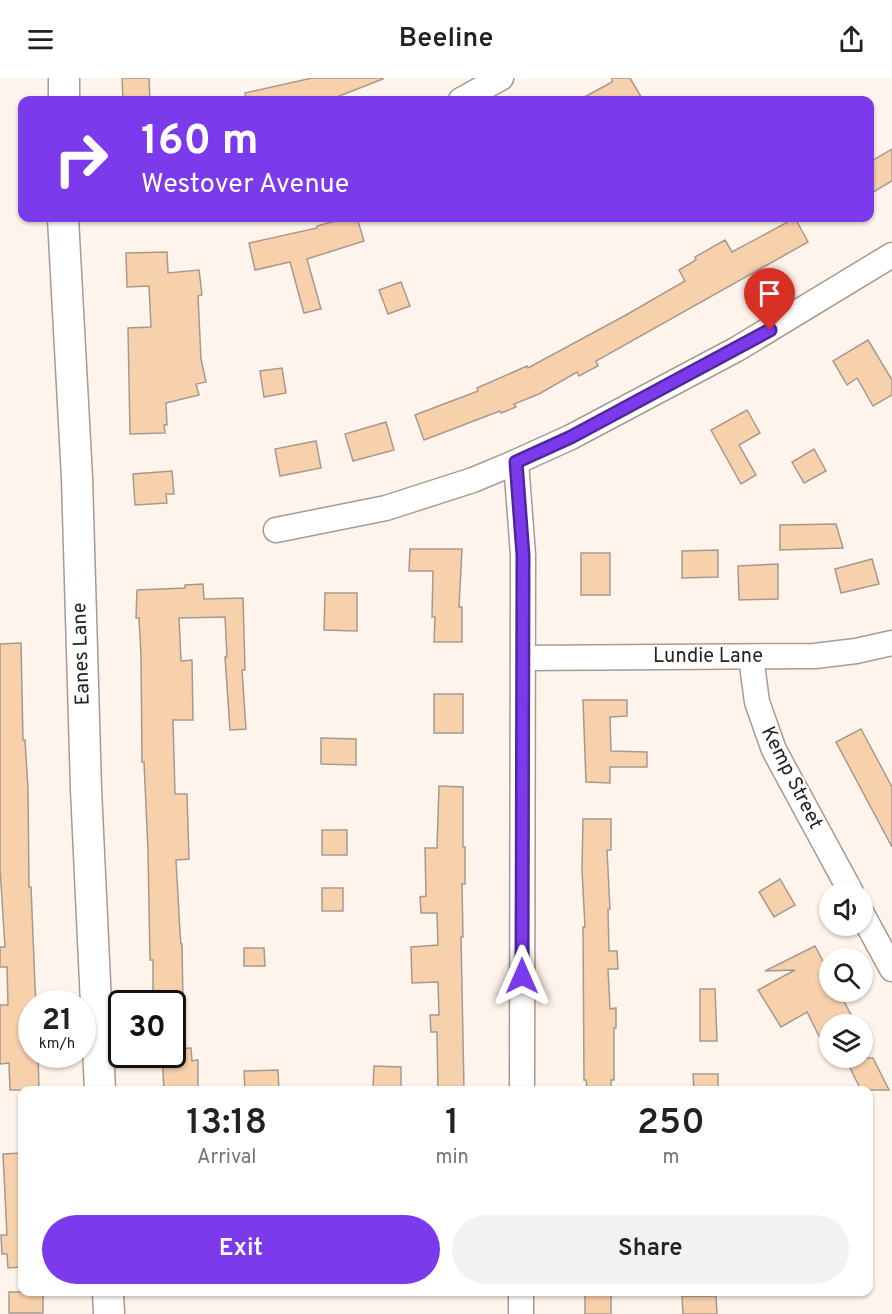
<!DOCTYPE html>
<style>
body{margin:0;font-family:Overpass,sans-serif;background:#f2f2f2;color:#222;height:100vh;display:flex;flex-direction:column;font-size:22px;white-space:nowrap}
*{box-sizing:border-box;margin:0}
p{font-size:20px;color:#767676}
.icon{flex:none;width:33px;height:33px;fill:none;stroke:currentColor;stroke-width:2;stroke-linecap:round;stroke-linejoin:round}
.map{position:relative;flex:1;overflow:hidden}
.panel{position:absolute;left:18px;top:1008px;width:855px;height:210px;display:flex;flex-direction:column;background:#fff;border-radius:12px;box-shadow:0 2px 4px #0004}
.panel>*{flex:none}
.hud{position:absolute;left:18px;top:18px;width:856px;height:126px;border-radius:12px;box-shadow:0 2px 4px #0004;background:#7c3aed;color:#fff;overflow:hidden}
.tools{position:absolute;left:819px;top:804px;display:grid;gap:12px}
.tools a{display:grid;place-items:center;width:54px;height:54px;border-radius:50%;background:#fff;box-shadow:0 2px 4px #0004;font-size:30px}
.speed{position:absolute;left:18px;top:912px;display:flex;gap:12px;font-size:30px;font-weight:700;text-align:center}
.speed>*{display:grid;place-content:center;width:78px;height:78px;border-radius:50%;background:#fff;box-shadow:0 2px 4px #0004;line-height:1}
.speed small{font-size:15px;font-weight:400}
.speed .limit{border:3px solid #111;border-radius:9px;background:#fff;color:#111}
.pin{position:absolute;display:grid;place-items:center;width:51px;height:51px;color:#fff;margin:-62px -26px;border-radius:50% 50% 50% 0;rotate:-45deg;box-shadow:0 0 6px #0007}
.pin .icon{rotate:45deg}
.me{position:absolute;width:66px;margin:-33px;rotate:0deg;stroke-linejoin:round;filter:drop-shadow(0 0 4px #0008)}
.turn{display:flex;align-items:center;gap:21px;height:126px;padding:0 24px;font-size:27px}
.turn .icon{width:78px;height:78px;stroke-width:2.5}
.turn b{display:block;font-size:42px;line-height:51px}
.eta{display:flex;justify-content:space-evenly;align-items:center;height:102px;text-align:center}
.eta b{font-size:36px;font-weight:600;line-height:42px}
.cta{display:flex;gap:12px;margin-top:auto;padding:12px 24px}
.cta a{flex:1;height:69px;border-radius:36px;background:#7c3aed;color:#fff;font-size:24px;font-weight:600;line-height:69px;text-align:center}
.cta a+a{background:#f2f2f2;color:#222}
header{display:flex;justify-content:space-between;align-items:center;height:78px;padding:0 24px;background:#fff;font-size:27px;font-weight:600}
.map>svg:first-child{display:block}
</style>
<header><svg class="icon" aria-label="menu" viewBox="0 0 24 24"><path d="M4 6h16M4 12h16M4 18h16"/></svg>Beeline<svg class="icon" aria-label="share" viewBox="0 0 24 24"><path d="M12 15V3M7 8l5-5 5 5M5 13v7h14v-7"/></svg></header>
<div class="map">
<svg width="892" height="1236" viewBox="0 0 892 1236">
<rect width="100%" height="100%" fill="#fef4eb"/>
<g fill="#f7d0ac" stroke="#a69a90" stroke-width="1.5">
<path d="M122,0H149L150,22H123Z"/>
<path d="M312,0H383V1L329,22H246L245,15Z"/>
<path d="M612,0H630L643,22H579L612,4Z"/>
<path d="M892,71V103L870,116V84Z"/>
<path d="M345,140H357L364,163L307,181L321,231L304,235L290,184L255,192L249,165L317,150V148Z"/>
<path d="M795,140L808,164L596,283L598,288L579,298L577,294L539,316L514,326L516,329L501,335L500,333L424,362L415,337L478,313L477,310L527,288L528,290L626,237L685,203L679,192L696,182L695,179L725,162L732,174Z"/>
<path d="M167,174L168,195L199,192L202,217L198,218L201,281L206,304L196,306L199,317L166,325L167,347H164L165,355L130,356L128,250L151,249L149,208L127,209L126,175Z"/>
<path d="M401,204L410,228L388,236L379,212Z"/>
<path d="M868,262L892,302V317L873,328L857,300L847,307L833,283Z"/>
<path d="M282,290L286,315L264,319L260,293Z"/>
<path d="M747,332L760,355L739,367L756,397L741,406L711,352Z"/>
<path d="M386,344L394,372L353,383L345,356Z"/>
<path d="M316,363L321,390L280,398L275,371Z"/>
<path d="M814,371L826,393L804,405L792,384Z"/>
<path d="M172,393L174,416H166L167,425L135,427L133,396Z"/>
<path d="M836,446L843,470L780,472V447Z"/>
<path d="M410,471H462L459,529H462V564H434L435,539H432L433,493H409Z"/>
<path d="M718,472V499L682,500V473Z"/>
<rect x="581" y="475" width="29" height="42"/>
<path d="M872,481L879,506L841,515L835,491Z"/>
<path d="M778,486V521L739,522L738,488Z"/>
<path d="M203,506L204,521L243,520L245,592H242L246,651L230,652L225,579H227L225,539L179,540L181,583L192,582L193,642H173L175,716H187L189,781L176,782L180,854L181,866H182L183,926H159V923H153V882H150L148,773L144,684H142L141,577L139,540H136L137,512L185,510V507Z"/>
<path d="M325,515H357V553L324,552Z"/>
<path d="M21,565L23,662H25L28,711L29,809H31L35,908L36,926H32V976H38L39,1012H10L9,985L0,986V927H8L7,889H0V869H5L0,790V566Z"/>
<rect x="434" y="616" width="29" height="39"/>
<path d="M583,622H627V638L610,639L611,673L647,674V689H610V705L586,704Z"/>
<path d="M861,651L892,709V769L836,664Z"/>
<path d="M321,660L356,661V687L321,686Z"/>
<path d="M439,708L463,709V769H465V806H462L463,859H461L464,1012H438L437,954H431L430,937H439L438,904L412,905L411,869L438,867L437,835H421L420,819L426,818L425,770H437Z"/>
<path d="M583,741H611V772H607L610,831H608L609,873H617L618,891H608L610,931L616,930V950H614V1002H611V1009L587,1010L586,1002H584L583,849H585L582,792Z"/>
<rect x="322" y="752" width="25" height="25"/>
<path d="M780,801L795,827L774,839L759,814Z"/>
<rect x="322" y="810" width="21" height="23"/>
<path d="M815,868L830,896V914H838L840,916L856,946H830V980L807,934L781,949L758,912L795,892L765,893Z"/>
<path d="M244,870H264L265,888H244Z"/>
<path d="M700,911H715L717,963H700Z"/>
<path d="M191,970L192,983L198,982V1012H164L162,976H172V971Z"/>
<path d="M845,980H873L889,1012H861Z"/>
<path d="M374,988L401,989V1011H373Z"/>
<path d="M278,992L279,1012H245L244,993Z"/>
<path d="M693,996H718V1012H694Z"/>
<path d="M22,1075V1189L8,1190L7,1176H2L1,1157H7L3,1076Z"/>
<rect x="9" y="1214" width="34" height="21"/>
<rect x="585" y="1214" width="26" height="22"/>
<path d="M682,1218H716L717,1236H683Z"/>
</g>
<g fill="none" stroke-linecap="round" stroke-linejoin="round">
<g stroke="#a79b91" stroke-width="27">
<g id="minor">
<path d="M461,22L501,0"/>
<path d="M516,384L523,477L522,1012"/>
<path d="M276,452L386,430L473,402L516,384L571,359L737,271L892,177"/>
<path d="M751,579L757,624L774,672L851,814"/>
<path d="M524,580L815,578L856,573L892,565"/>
<path d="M862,836L892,891"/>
<path d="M521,1236V1214"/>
</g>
</g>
<g stroke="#a79b91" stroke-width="33">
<g id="tertiary">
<path d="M64,0V22"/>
<path d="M63,140L77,400L86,711L100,1012"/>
<path d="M108,1214L109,1236"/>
</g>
</g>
<use href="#minor" stroke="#fff" stroke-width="24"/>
<use href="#tertiary" stroke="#fff" stroke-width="30"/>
</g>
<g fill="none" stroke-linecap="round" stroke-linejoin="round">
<g stroke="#51269a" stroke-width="15">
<path id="route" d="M522,898L523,477L516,384L571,359L770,252"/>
</g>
<use href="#route" stroke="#7c3aed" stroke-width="10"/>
</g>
<g text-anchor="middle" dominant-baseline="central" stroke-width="4.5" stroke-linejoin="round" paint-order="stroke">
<g font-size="20" fill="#28231f" stroke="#fff">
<text transform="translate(82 576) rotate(-92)">Eanes Lane</text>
<text x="708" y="579">Lundie Lane</text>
<text transform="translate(791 700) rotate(63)">Kemp Street</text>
</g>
</g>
</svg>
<div class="tools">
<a><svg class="icon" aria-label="sound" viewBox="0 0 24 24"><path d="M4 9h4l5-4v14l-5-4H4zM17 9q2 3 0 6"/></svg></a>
<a><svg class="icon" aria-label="search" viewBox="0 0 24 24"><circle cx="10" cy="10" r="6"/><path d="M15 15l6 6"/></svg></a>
<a><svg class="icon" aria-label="layers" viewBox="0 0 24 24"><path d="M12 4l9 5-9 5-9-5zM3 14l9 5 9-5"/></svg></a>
</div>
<div class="speed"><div>21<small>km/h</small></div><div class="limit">30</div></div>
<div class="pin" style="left:770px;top:252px;background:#d93025"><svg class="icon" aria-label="arrive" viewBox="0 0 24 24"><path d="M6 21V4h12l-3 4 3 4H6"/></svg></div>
<svg class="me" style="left:522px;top:898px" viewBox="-20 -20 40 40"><path d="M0-17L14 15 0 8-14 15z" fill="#7c3aed" stroke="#fff" stroke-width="4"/></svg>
<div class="hud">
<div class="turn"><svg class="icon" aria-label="right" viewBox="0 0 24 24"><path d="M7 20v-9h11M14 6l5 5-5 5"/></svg><div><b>160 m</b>Westover Avenue</div></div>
</div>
<section class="panel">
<div class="eta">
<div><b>13:18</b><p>Arrival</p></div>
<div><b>1</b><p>min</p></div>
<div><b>250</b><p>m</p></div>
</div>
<div class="cta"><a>Exit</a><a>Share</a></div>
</section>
</div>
